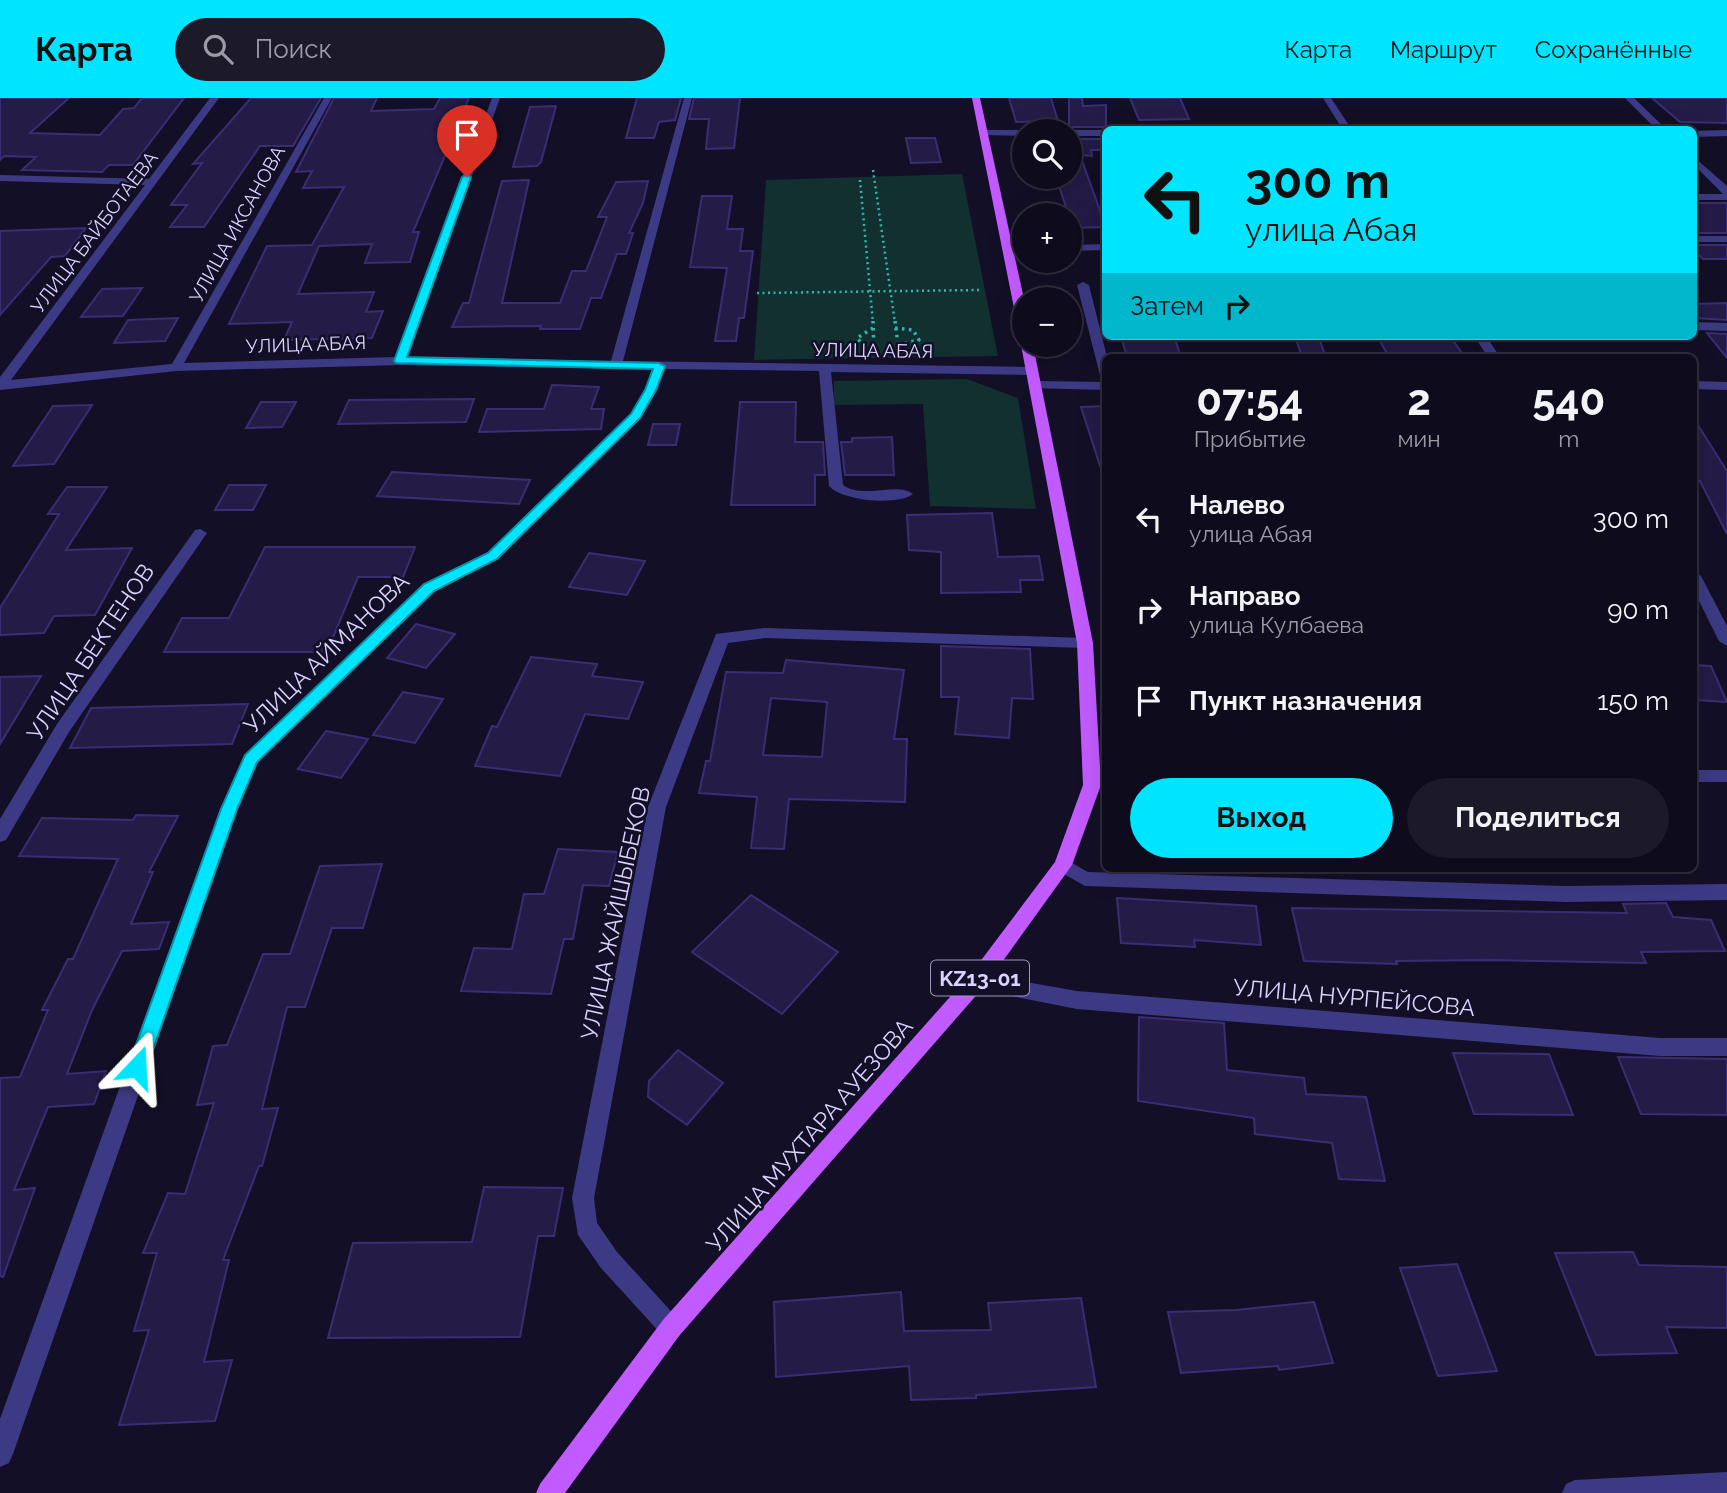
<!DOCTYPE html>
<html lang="ru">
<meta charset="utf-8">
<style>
body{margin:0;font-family:Raleway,sans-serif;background:#1c1929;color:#f1f3f6;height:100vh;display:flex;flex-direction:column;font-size:26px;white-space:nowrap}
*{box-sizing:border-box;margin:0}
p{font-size:23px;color:#9b9ba3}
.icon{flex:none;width:38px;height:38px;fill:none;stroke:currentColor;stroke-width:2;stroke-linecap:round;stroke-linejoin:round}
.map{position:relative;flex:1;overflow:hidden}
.sheet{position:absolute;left:1102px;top:256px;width:595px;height:518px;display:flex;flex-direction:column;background:#0e0b1c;border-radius:10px;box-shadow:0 7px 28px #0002,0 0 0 2px #2e2b3b}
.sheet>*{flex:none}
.guide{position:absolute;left:1102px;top:28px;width:595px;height:214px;border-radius:10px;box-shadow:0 7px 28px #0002,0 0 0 2px #2e2b3b;background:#00e5ff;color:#111;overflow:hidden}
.buttons{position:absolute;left:1012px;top:21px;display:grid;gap:14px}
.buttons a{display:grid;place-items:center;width:70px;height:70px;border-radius:50%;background:#0e0b1c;box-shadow:0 7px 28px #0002,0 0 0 2px #2e2b3b;font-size:35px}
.pin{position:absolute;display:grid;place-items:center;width:60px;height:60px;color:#fff;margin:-72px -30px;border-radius:50% 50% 50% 0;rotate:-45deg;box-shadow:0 0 7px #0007}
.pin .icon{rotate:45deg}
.me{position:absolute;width:77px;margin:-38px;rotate:20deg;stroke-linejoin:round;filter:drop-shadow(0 0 5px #0008)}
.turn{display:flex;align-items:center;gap:24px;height:147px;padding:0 28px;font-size:32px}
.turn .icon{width:91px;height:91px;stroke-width:2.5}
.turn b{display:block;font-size:49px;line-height:60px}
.then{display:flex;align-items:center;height:66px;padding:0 28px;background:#0003;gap:14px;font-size:26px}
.eta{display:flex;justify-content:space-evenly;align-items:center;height:119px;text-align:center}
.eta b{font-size:42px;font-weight:700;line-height:49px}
.action{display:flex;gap:14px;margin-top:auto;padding:14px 28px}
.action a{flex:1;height:80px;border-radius:42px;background:#00e5ff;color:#111;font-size:28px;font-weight:700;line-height:80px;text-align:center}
.action a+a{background:#1c1929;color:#f1f3f6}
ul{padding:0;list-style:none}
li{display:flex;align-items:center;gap:21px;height:91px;padding:0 28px}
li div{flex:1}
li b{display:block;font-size:26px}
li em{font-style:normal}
header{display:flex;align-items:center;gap:42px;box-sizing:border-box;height:98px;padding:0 35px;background:#00e5ff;color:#111}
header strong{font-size:33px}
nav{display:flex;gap:38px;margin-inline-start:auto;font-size:24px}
.search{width:490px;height:63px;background:#1c1929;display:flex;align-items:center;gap:18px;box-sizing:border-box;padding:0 24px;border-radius:38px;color:#9b9ba3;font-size:26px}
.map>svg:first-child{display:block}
</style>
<header>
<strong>Карта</strong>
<div class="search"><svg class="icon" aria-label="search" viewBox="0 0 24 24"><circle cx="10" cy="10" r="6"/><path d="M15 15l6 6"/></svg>Поиск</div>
<nav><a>Карта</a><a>Маршрут</a><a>Сохранённые</a></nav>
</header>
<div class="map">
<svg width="1727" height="1395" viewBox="0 0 1727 1395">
<rect width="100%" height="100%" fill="#130f26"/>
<g fill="#12302f">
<path d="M962,76L998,258L754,262L766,82Z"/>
<path d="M967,281L1018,300L1036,411L930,408L923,306L834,307V283Z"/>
</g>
<g fill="#241b47" stroke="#3b2d73" stroke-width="2" fill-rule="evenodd">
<path d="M0,0H69L30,35L100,37L123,11L134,10L142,0H184L133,67H109L102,74L22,72L36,59L4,58L0,62Z"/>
<path d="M251,0H321L293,48H260L204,129H170L187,107H171L202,65L193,66Z"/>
<path d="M334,0H377L371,13L434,11L440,0H469L413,134H419L410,164L365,165L372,146L319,148L298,196L374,194L366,214L383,213L372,240L284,242L292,224L229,226L267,148L312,147L344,89L303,90L312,73L296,74Z"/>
<path d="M637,0H681L675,22L659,24L654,40H626Z"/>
<path d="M694,0H740L734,50L706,51L709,21H689Z"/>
<path d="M1009,0H1051L1058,23L1016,24Z"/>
<path d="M1069,0H1082L1083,8L1106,7V29H1069Z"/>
<path d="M1130,0H1180L1189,21L1139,22Z"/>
<path d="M1652,0H1727V25L1680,24Z"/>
<path d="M556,8L541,64L537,68L513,69L530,9Z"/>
<path d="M906,40H935L941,64L911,65Z"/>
<path d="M1069,41H1106V52H1091L1092,58L1080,57L1106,129L1073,130L1056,79H1069Z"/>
<path d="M529,82L502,205H560L572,173H586L607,119H598L616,84L648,83L643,105L629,135H633L626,156H617L601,200H591L580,231H540L541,228L452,229L463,205H469L502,83Z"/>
<path d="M702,98H732L727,131H743L740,153H753L744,220H739L736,243H715L727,170L690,169Z"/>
<rect x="1694" y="105" width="33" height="30"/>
<path d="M86,130L65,158L51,159L0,217V133Z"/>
<path d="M1694,147H1727V161H1703L1694,152Z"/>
<path d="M142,190L123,218L81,219L102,191Z"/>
<path d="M1727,205V222L1694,220V206Z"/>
<path d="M178,220L165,243L114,245L128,222Z"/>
<path d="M1707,235L1727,236V260Z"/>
<path d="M1121,238H1174L1181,259H1127Z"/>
<path d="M1295,238H1318L1326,259H1302Z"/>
<path d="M1377,238H1450L1464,258L1389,259Z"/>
<path d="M552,287L599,289L591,311H604L601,331L479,334L487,311H544Z"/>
<path d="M474,301L466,324L338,326L349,302Z"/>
<path d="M261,304H296L282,329L246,330Z"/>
<path d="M740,304H796L795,344H823L825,377H815V407H731Z"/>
<path d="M92,307L54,366L13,368L53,308Z"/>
<path d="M1106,308V371H1101L1081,309Z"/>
<path d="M1694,321L1727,373V436L1700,383H1694Z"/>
<path d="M653,326H680L676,347H648Z"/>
<path d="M892,339L894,377H845L841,344H852V340Z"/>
<path d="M392,374L530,382L519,406L377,398Z"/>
<path d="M229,387H266L253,412H215Z"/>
<path d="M67,389H107L66,452L132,450L95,517L54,518L44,535L0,537V510L59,416H48Z"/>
<path d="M992,415L998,459L1039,458L1043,482H1020L1021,494L941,495V454L909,452L907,417Z"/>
<path d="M265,449H415L403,479H358L327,554H164L182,520H229Z"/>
<path d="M589,455L645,463L627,497L569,489Z"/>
<path d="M416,526L455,536L426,570L387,560Z"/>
<path d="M941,548L1030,551L1033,601L1012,600L1009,640L955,636L959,599H941Z"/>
<path d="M531,559L597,566L592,578L643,584L628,621L585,616L560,678L475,668L492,628L497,629Z"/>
<path d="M786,562L904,572L894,641H907L905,704L789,701L784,751L751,750L757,699L699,695L706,663H710L726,574L783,575ZM771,600L827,604L822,659L763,657Z"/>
<path d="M1694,567L1711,568L1727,604L1694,602Z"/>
<path d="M41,578L0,646V579Z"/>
<path d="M403,594L443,601L415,645L373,637Z"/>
<path d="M248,606L232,646L70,650L91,610Z"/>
<path d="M326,633L368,641L341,680L298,671Z"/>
<path d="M136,717L178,718L149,774H153L131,826L169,824L159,851L122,853L92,912L67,976L106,973L94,1006L48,1009L14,1092L35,1090L3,1179L0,1178V980L20,979L48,912H42L68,861H73L118,761L19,758L42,720L133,722Z"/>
<path d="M558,751L618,754L609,788L583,787L573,841H564L551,896L461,893L474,850L512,851L524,796H544Z"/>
<path d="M382,766L363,830H332L305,909H287L262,1011L278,1010L262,1068H259L223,1162H229L204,1264L232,1262L215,1323L119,1327L149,1232L134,1233L157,1155H143L168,1095L185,1096L214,1005L197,1007L213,948L227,947L263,856H290L320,768Z"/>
<path d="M751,797L838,854L782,916L692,854Z"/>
<path d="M1117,800L1256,808L1261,847L1194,842L1195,849L1121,845Z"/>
<path d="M1666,805L1673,819L1711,822L1725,853L1641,854L1646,865L1490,862L1396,863L1397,866L1304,863L1292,810L1627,815L1623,806Z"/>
<path d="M1139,919L1224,925L1227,972L1304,980L1306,996L1366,999L1385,1083L1339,1081L1332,1045L1255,1036L1254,1020L1138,1003Z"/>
<path d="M678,952L723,985L687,1027L648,999L649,983Z"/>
<path d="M1453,955L1549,956L1573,1017L1474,1016Z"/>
<path d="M1618,959L1727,961V1017L1641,1016Z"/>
<path d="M484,1089L563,1090L554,1138H538L520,1239L328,1240L353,1145L472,1144Z"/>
<path d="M1633,1154L1639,1167L1727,1169V1230L1666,1229L1677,1255L1596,1257L1555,1155Z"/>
<path d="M1457,1166L1497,1273L1438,1278L1400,1170Z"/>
<path d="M901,1194L904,1233L991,1232L988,1205L1081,1200L1096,1289L976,1297V1300L911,1302L909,1268L776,1279L774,1204Z"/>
<path d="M1314,1204L1333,1265L1279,1272L1278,1268L1181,1275L1168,1214L1236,1212Z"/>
</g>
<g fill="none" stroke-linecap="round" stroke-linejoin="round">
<g stroke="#2fb8b0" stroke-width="2.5" stroke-dasharray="2 3.5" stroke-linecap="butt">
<path d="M873,72L895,225"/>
<path d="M860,82L873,225"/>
<path d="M757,195L979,192"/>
</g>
<g stroke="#2fb8b0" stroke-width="3.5" stroke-dasharray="2.5 4.5" stroke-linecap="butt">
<path d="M873,223L874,255"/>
<path d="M895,223L899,254"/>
<path d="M873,230L857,240L862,246L874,248"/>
<path d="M895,230L913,232L919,242L898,247"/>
</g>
<g fill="#3d3a85" fill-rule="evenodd">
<path d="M210,0H219L11,282L172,266L324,0H332L184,265L395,259L492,0H500L407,259L611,263L684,0H692L623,263L1032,269L1038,273L1032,277L831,274L843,387C863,402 898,383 913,396C898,408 842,403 829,388L819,273L664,271L657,292L640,321L497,461L434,492L258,664L238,711L13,1356L9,1365L0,1369V1321L220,711L245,657L424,486L487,455L630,316L645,292L652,271L400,267L176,273L0,292V279L145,87L0,83V77L149,81Z"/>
<path d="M1323,0H1331L1352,32H1343Z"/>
<path d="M1625,0H1634L1667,32H1657Z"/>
<path d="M985,32H1024L1027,33H1024V38L982,37V33Z"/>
<path d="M1069,32H1106V38H1069V33H1066Z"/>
<path d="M1727,32V38L1694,39V33Z"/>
<path d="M1694,59L1727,88V102H1694V96H1723L1694,67Z"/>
<rect x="1694" y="138" width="33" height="6"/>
<path d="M1106,146V152L1069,153V147Z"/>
<path d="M1024,147V153L1008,154L1003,151L1008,148Z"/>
<path d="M1083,184L1089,187L1107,259L1106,281L1100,277L1077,187Z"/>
<path d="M1694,224L1727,225V233L1694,232Z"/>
<path d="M1474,238H1486L1500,259H1488Z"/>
<path d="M1036,283L1106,284V292L1032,290V284Z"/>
<path d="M1694,283L1727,284V292L1694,291Z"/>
<path d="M200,431L207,435L69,634L6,742L0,744V721L57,626L195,432Z"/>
<path d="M1694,473L1701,478L1727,528V548L1719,543L1694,493Z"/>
<path d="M765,530L1085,540L1093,545L1085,550L765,540L728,545L666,709L594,1100L597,1125L617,1154L679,1222L683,1230L679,1238L671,1242L663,1238L601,1170L578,1137L572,1100L648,709L716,536Z"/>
<rect x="1694" y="672" width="33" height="12"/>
<path d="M1063,760L1088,774L1566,788L1727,786V802L1566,804L1085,788L1057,772L1054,767L1057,762Z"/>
<path d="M980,871L1003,880L1077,893L1660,940H1727V958H1660L1077,911L1001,896L973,885L970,879L973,873Z"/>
<path d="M1727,1374V1395H1562L1566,1386L1575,1382Z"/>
</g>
<g fill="#c25bff" fill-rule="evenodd">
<path d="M972,0H980L1024,201V233L1018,230Z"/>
<path d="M1024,244V247H1033L1093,545L1101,687L1072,767L987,885L679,1238L565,1395H536L540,1386L663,1222L973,873L1055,764L1083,687L1077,545L1021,247Z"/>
</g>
</g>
<path fill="#00e5ff" stroke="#0095a6" stroke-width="2" d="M467,76L471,79L407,259L659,265L665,268L656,292L640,320L497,461L434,493L257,664L237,711L147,969L144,975L137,977L131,975L128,969L221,711L245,657L424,486L488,455L631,316L645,292L653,271L396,265L394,263L462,79Z"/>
<g text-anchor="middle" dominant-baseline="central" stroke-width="5" stroke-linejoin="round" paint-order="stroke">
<g font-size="19" fill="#d9d4ff" stroke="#130f26">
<text transform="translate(237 126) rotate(-61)">УЛИЦА ИКСАНОВА</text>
<text transform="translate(94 134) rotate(-53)">УЛИЦА БАЙБОТАЕВА</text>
<text transform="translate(306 246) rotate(-2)">УЛИЦА АБАЯ</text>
<text transform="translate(873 252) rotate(1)">УЛИЦА АБАЯ</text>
</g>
<rect fill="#130f26" stroke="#9e99be" stroke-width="2" x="931" y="862.5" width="98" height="35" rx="5"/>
<g font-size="21" font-weight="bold" fill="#d9d4ff">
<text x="980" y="880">KZ13-01</text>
</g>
<g font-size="23" fill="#d9d4ff" stroke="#130f26">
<text transform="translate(90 554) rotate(-56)">УЛИЦА БЕКТЕНОВ</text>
<text transform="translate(326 555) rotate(-44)">УЛИЦА АЙМАНОВА</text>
<text transform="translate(615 815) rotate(-78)">УЛИЦА ЖАЙШЫБЕКОВ</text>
<text transform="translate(1354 899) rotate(5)">УЛИЦА НУРПЕЙСОВА</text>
<text transform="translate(809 1037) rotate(-49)">УЛИЦА МУХТАРА АУЕЗОВА</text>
</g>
</g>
</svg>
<div class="buttons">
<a><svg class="icon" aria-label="search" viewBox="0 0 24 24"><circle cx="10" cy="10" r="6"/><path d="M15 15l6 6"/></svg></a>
<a>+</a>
<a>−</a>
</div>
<div class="pin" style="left:467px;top:79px;background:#d93025"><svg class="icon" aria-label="arrive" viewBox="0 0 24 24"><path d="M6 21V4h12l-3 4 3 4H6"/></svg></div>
<svg class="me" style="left:137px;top:969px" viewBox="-20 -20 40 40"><path d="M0-17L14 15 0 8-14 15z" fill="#00e5ff" stroke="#fff" stroke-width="4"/></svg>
<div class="guide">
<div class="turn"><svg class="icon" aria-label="left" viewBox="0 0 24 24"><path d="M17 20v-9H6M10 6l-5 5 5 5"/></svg><div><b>300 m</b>улица Абая</div></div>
<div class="then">Затем<svg class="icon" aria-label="right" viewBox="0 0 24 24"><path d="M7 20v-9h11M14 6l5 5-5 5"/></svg></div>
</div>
<section class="sheet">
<div class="eta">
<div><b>07:54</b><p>Прибытие</p></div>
<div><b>2</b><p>мин</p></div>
<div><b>540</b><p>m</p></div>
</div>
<ul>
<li><svg class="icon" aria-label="left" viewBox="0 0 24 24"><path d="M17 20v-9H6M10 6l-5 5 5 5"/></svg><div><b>Налево</b><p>улица Абая</p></div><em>300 m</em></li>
<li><svg class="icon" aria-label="right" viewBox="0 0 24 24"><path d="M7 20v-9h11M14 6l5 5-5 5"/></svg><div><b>Направо</b><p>улица Кулбаева</p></div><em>90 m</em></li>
<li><svg class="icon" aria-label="arrive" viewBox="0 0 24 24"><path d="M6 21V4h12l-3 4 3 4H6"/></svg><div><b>Пункт назначения</b></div><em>150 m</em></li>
</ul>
<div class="action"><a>Выход</a><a>Поделиться</a></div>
</section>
</div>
